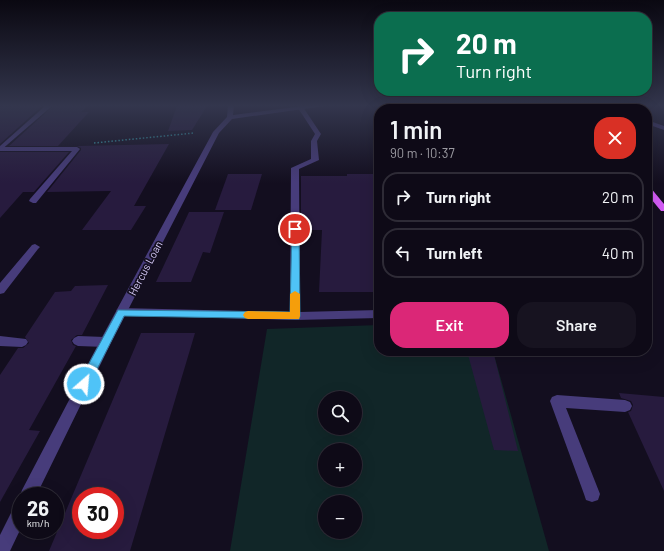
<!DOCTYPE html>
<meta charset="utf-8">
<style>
body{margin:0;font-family:Barlow,sans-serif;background:#171320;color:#f1f3f6;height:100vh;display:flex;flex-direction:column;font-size:15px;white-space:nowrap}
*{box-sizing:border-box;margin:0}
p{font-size:13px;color:#9b9aa1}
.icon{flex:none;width:22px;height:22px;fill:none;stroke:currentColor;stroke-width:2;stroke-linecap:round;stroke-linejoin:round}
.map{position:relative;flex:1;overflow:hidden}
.panel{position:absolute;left:374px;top:104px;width:278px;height:252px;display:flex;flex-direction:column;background:#0e0a17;border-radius:16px;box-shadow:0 4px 16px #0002,0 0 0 1px #2e2b36}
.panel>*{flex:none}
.hud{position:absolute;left:374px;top:12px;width:278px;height:84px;border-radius:16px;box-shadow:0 4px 16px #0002,0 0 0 1px #2e2b36;background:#0b6e4f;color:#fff;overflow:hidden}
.buttons{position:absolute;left:318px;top:391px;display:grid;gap:8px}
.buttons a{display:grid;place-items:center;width:44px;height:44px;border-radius:50%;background:#0e0a17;box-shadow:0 4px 16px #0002,0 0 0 1px #2e2b36;font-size:20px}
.speed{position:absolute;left:12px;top:487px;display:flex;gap:8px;font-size:20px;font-weight:700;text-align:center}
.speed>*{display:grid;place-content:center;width:52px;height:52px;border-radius:50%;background:#0e0a17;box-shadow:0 4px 16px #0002,0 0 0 1px #2e2b36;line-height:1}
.speed small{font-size:10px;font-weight:400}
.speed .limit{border:6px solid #d22;background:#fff;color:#111}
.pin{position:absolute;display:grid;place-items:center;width:34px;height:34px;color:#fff;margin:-17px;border:2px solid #fff;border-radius:50%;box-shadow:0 1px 4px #0007}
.me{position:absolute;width:44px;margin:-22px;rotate:27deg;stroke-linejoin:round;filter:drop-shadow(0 0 3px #0008)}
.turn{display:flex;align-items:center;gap:14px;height:84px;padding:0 16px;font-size:18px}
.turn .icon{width:52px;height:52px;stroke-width:2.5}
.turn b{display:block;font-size:28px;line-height:34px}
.round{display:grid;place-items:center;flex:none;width:42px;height:42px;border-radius:16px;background:#171320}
.headline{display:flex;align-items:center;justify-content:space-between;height:68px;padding:0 16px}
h1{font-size:24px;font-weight:600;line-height:30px}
.primary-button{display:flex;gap:8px;margin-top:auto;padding:8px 16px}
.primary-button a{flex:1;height:46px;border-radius:16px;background:#db2777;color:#fff;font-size:16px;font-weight:600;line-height:46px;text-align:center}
.primary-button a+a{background:#171320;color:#f1f3f6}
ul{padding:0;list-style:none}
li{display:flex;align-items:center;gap:12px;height:50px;margin:0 8px 6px;padding:0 8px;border:2px solid #2e2b36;border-radius:16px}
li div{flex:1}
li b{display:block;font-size:15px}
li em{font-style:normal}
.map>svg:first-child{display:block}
</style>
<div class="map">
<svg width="664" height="551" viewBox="0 0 664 551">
<rect width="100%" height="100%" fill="#130e1f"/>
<path fill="#112628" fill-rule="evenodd" d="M379,325V351H493L549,551H230L267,329ZM325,398H355V428H325ZM325,450H355V480H325ZM325,502H355V532H325Z"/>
<g fill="#271b3e" fill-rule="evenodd">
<path d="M21,106H42L0,144V107Z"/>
<path d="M53,106H87L81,112H89L58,146H9Z"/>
<path d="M177,106H207L192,130L168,131Z"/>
<path d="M169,144L134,206H146L131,230H82L111,191L47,192L81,150V148L77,146Z"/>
<path d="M0,152H69L34,192H23L0,218Z"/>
<path d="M228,174H262L251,210H215Z"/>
<path d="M347,174H379V292H319L322,230H301V176H347Z"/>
<path d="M189,212H224L210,253L203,252L191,282H156Z"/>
<path d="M108,285L82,335H77L71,340L73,345L76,346L29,430L40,431L0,502V375L18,348H23L29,343L25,337L55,292L71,291L75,286Z"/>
<path d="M141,333H195L130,551H49ZM81,496H115V530H81Z"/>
<path d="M467,351H493L518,451L494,450Z"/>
<path d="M619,393L664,397V491L628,412L631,411L633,405L631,401L621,398Z"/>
</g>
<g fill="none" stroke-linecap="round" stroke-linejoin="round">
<path stroke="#359faa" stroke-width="1.5" stroke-dasharray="1.5 2" stroke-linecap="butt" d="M94,143L194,133"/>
<g fill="#473c7b" fill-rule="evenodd">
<path d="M301,106L303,107L321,134L317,141L319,160L299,169L300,312L379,310V318L295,320L117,315L116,312L117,309L121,308L290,312L291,168L311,159V141L315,134L298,108Z"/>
<path d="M0,147H77L80,149L36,203H33L29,201L30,199L72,151H0Z"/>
<path d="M35,244L40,247L38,249L4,293L0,294V283L32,245Z"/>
<path d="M0,336L26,339L28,342L26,345L22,347L0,346Z"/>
<path d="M78,336L105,337L109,339L111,342L109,345L105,347L78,346L74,344L72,341L74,338Z"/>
<path d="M557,395L625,400L630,402L632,406L630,410L625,412L566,408L600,494L598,500L592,502L586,500L584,494L550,401L552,397Z"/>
</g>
<path fill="#473c7b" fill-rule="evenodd" d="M591,106H601L606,109H597Z"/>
<g fill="#473c7b" fill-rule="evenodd">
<path d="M45,106H52L0,151V146Z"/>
<path d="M228,106H234L233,115L304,106H324L232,119L219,133L111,343L36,496H21V498L20,496L22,490L101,339L213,132L227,117Z"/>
<path d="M647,120L664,126V130L647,124Z"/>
<path d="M21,503V528L10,551H0V535L15,505Z"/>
</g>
<g fill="#d35cf5" fill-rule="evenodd">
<path d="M555,106H564L568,109H560Z"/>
<path d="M647,187H650L664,204V211H661L647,194Z"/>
</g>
</g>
<linearGradient id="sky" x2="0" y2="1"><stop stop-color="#0a0811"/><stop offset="0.58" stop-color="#33364d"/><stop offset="1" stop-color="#33364d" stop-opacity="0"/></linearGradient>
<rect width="664" height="183" fill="url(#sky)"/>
<path fill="#4fc3f7" stroke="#337fa1" d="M292,227H297L299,229L300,316L299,319L124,316L88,387L84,389L80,387L78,384L80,380L118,310L290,312Z"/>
<path fill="#f59e0b" d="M295,291L300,294V316L299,319H248L245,318L243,315L245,312L248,311L290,312V294Z"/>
<g text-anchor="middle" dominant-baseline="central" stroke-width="3.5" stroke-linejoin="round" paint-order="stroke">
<g font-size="11" fill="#dacefc" stroke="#130e1f">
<text transform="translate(145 268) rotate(-62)">Hercus Loan</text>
</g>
</g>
</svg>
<div class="buttons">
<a><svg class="icon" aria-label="search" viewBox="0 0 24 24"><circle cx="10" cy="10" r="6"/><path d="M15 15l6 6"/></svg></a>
<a>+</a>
<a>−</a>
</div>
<div class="speed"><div>26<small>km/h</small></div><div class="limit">30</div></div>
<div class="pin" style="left:295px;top:229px;background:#d93025"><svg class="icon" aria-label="arrive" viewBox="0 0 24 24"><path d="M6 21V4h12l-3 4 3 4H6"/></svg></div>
<svg class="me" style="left:84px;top:384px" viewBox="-20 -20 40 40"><circle r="17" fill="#4fc3f7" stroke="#fff" stroke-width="3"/><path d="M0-11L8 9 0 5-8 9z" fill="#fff"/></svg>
<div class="hud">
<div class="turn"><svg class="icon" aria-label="right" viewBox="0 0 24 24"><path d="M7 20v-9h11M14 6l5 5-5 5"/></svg><div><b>20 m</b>Turn right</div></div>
</div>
<section class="panel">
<div class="headline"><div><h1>1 min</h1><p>90 m · 10:37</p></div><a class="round" style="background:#d93025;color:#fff"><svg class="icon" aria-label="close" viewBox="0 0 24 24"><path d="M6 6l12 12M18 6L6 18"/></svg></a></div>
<ul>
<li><svg class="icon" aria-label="right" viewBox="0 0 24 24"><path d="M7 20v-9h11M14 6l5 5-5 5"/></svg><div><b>Turn right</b></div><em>20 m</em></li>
<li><svg class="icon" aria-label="left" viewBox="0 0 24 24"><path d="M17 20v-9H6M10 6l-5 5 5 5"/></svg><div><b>Turn left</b></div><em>40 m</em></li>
</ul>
<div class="primary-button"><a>Exit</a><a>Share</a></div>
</section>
</div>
